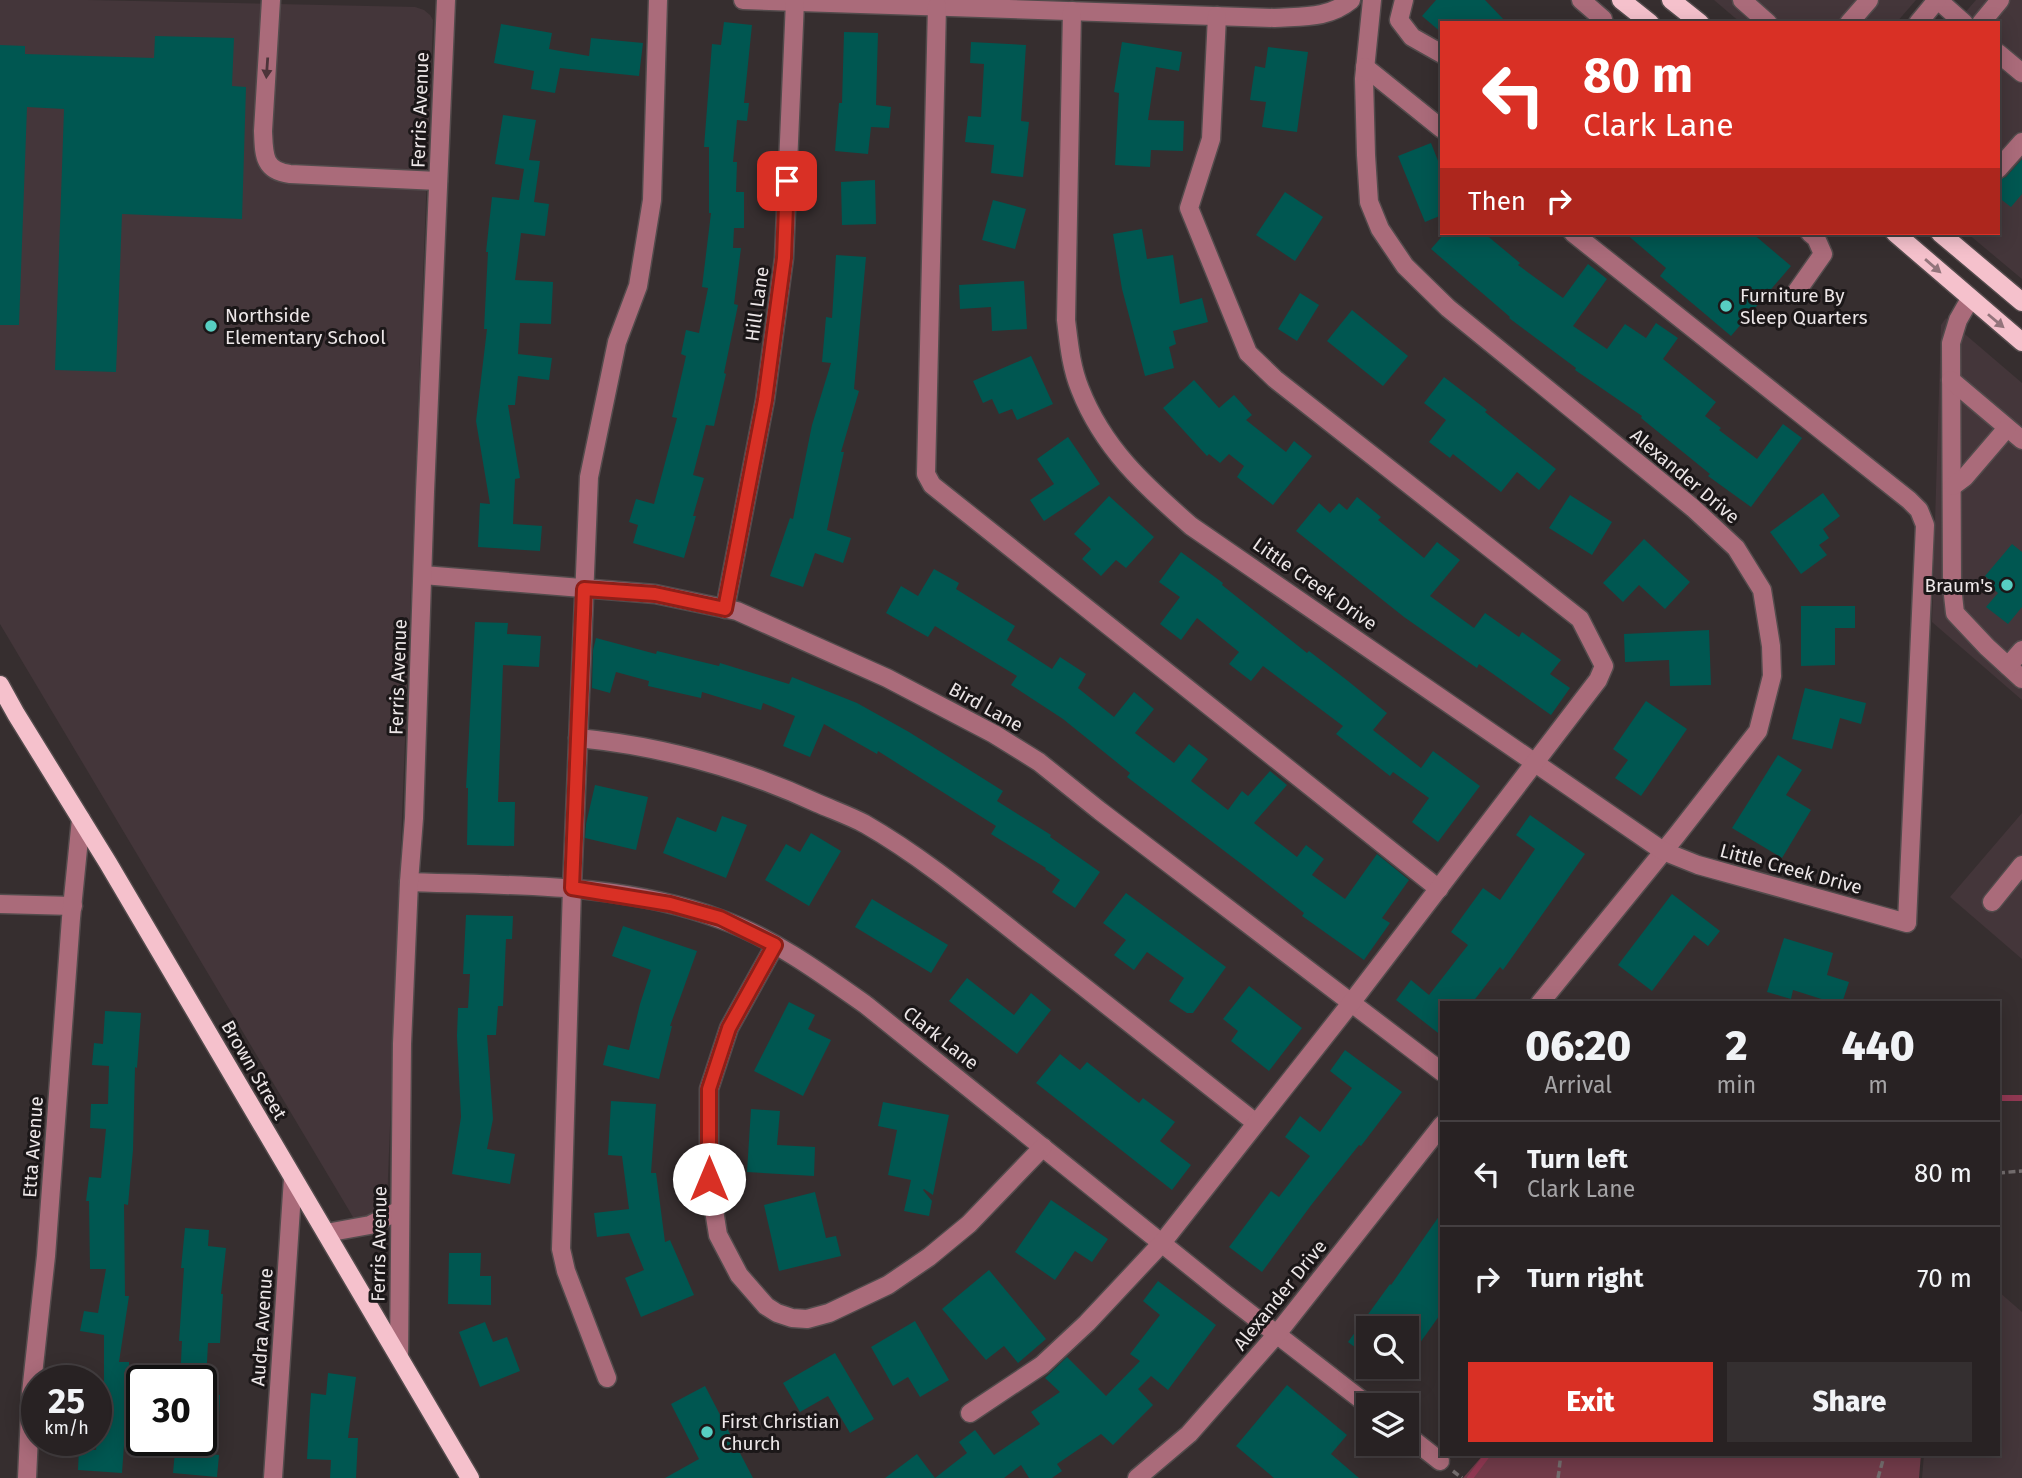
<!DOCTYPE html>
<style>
body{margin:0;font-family:"Fira Sans",sans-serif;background:#342f30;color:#f1f3f6;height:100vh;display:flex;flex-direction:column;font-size:26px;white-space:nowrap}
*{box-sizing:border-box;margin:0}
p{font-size:23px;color:#a5a4a6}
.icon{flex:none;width:38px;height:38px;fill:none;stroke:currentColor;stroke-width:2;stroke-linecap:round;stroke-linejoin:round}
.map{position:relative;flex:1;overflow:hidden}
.side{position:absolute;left:1440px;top:1001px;width:560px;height:455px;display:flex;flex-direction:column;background:#282223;border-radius:0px;box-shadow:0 4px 18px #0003,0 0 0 2px #443f41}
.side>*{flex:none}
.top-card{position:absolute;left:1440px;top:21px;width:560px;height:214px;border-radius:0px;box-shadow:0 4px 18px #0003,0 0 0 2px #443f41;background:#d93025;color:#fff;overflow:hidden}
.fabs{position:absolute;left:1356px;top:1316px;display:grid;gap:14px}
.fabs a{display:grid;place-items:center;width:63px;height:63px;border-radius:0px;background:#282223;box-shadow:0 4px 18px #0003,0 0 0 2px #443f41;font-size:35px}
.speed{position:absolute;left:21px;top:1365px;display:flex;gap:14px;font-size:35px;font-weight:700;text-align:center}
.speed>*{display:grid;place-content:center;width:91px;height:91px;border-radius:50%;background:#282223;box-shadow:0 4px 18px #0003,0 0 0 2px #443f41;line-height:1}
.speed small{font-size:18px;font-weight:400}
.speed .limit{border:4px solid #111;border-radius:10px;background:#fff;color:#111}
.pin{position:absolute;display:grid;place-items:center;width:60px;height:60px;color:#fff;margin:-30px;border-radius:14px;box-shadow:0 4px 10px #0006}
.me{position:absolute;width:77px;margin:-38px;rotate:0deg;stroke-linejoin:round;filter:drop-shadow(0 0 5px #0008)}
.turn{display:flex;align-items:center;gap:24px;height:147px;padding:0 28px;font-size:32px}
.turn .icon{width:91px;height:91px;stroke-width:2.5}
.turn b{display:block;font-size:49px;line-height:60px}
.then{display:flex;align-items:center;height:66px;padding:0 28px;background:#0003;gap:14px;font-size:26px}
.eta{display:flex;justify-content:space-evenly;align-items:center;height:119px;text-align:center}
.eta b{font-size:42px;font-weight:800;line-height:49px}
.primary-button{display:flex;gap:14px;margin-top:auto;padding:14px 28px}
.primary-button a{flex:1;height:80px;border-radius:0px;background:#d93025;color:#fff;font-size:28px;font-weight:800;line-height:80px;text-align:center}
.primary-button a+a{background:#342f30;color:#f1f3f6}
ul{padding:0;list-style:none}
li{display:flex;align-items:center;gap:21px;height:105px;padding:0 28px;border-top:2px solid #443f41}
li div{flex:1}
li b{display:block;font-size:26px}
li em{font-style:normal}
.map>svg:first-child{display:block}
</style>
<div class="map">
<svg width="2022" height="1478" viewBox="0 0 2022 1478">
<rect width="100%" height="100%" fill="#362e2f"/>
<g fill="#44363a">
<path d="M0,0H88L415,7L424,10L430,15L433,20L387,1203L385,1211L357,1221L353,1217L0,624Z"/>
<path d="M1714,0H1916L1896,23H1741Z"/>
<path d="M1976,0H2022V279L1967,233H1998V23H1956Z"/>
<path d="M1946,318L2022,383V700L1932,622L1941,325Z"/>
<path d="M2022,813V959L1950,897Z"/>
<path d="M1999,1292L2022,1312V1478H1922L1924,1454H1998Z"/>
</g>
<path fill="#713b49" d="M1484,1454H1921L1919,1478H1463Z"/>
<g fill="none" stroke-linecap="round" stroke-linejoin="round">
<g stroke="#903852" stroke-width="6">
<path d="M1998,1098H2022"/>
<path d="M1470,1478L1488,1454"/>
</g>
</g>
<g fill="#005751">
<path d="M1436,0H1485L1507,23H1442V33L1422,16Z"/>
<path d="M724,22L752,25L744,103H749L747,121L737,120L733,162H737L736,192H744V228H734L733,248H741L734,304L738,305L724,373L726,374L714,426L706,425L693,475L704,478L693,516H696L684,558L633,543L638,525L629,522L636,499L654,504L677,418L672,417L686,356L681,354L686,330L699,333L708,288L702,287L711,213H709V147H704L712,44L721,45Z"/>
<path d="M501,24L552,33L549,49L589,56L591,38L643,43L639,76L560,68L555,93L531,89L534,71L494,63Z"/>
<path d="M844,32L878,33L876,105L891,107L889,128L871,127L868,154L835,151L839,103H842Z"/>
<path d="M155,36L234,38L232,86L246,87L242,219L122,214L116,372L55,370L64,109L27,107L19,325H0V45L25,46V54L154,58Z"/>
<path d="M971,42L1026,45L1021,121L1029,122L1023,177L991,173L994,145L965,142L968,116L981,117L984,64L970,63Z"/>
<path d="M1122,42L1182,52L1179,71L1156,67L1148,120L1184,121L1183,151L1151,150L1150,167L1115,165L1119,93L1114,92Z"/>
<path d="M1268,47L1308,52L1297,132L1262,127L1266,102L1250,100L1255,66L1265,68Z"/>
<path d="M503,115L536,120L529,160L540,161L534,202L549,204L545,236L521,233L515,280L553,282L551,324L520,323L518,354L552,358L549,380L518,376L515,405H508L520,478L515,479L513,524L542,526L540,551L478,547L480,503L490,504L476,421L487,329H484L488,252H486L492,197L519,200L524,169L495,164Z"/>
<path d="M1431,143L1442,171V215L1425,222L1398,156Z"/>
<path d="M2022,159V194L2011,207L1998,197V180L2006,177Z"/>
<path d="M875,180L876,224L842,225L841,182Z"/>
<path d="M1285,192L1323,217L1295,261L1256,235Z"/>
<path d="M993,200L1026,209L1015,249L982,240Z"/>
<path d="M1142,229L1147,259L1173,255L1180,304L1202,298L1208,322L1173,331L1176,344L1169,347L1174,368L1145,376L1122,289L1113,234Z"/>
<path d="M1445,233H1484L1520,263L1518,265L1563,298L1588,264L1607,279L1573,326L1607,349L1625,324L1646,338L1656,323L1678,338L1663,359L1716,402L1705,416L1721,428L1719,430L1757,459L1783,424L1802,438L1751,507L1708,476L1710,474L1641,418L1642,416L1575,370L1576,368L1509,318L1510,317L1431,249Z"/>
<path d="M1625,233H1752L1791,266L1731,336L1660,276L1666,268Z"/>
<path d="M836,255L866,257L854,389L859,391L841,452H844L827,530L851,538L843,563L815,553L803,587L770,576L790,518L793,519L812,425L831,363L822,362L826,317L832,318Z"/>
<path d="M1024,281L1027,329L992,331L991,307L960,309L959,285Z"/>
<path d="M1300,293L1319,305L1297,341L1278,329Z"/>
<path d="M1352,310L1408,356L1383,386L1327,341Z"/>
<path d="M1031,356L1053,404L1017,420L1012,409L999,414L992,399L983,403L973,381Z"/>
<path d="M1444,377L1487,410L1485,412L1556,469L1539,490L1517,472L1501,492L1453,454L1450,458L1429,442L1446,420L1424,403Z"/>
<path d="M1194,380L1219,408L1234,395L1252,415L1246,420L1286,452L1294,441L1312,456L1273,505L1237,477L1244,466L1229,454L1220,463L1209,454L1207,456L1163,408Z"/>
<path d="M1068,437L1100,484L1044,521L1030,500L1054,484L1037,459Z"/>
<path d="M1823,493L1840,516L1823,529L1829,538L1819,545L1827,555L1801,574L1770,532Z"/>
<path d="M1570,495L1612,522L1592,555L1549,528Z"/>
<path d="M1109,496L1154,537L1126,568L1116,560L1101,576L1082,559L1091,549L1074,534Z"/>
<path d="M1357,497L1381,517L1378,520L1424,558L1437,542L1460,560L1430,596L1474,628L1485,613L1519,637L1522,632L1561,660L1550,674L1570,688L1551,715L1479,664L1477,668L1404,617L1296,531L1319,503L1330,513L1339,503L1347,510Z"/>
<path d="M1644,539L1690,582L1665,609L1639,585L1623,602L1603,583Z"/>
<path d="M2012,544L2022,552V607L2008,624L1986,607L1998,593L1990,586L1993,583L1985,576Z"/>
<path d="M1181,552L1223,583L1222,585L1307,653L1309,651L1348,681L1387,713L1373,730L1421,768L1433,751L1480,786L1438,842L1412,822L1429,798L1393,772L1390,776L1336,734L1343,726L1263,666L1251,681L1229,664L1239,652L1197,618L1181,640L1160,624L1180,597L1159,582Z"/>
<path d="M934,569L959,583L956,589L1015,626L1007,640L1052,669L1060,657L1086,674L1078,688L1114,717L1134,692L1154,709L1135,733L1174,763L1189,744L1208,759L1191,781L1228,810L1242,791L1248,796L1270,771L1287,785L1254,823L1297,857L1306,845L1324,859L1312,875L1345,899L1377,854L1409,880L1382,918L1390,923L1364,960L1302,916L1304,913L1248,869L1127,777L1130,773L1063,719L1011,685L1017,676L935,626L928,637L886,613L901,586L918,596Z"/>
<path d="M1801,606H1855V628H1835V665L1801,666Z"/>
<path d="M475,622L508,623L507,634L541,636L539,667L503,665L498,802H515L514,846L467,845L468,788H466Z"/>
<path d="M1709,630L1711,685L1670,686L1669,660L1625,662L1624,634Z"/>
<path d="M596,638L656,654L657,651L719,666L720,663L789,684L792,677L857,703L909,732L1003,791L997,801L1051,835L1050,837L1100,872L1075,908L1052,892L1060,880L1045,869L1046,868L991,834L996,826L878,751L877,754L824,724L810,757L783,746L795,716L763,703L761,710L702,692L701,698L648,686L649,681L616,672L610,693L592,688L593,650Z"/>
<path d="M1805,688L1866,703L1861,724L1840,718L1832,749L1792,739Z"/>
<path d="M1646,701L1687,729L1641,796L1615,778L1628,760L1613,749Z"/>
<path d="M1778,755L1802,770L1786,795L1811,810L1782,858L1732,828Z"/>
<path d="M595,785L648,797L636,850L585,838L586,824Z"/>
<path d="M1530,815L1585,854L1503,970L1500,967L1472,1003H1442V1036L1396,1000L1411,980L1429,995L1468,945L1451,932L1483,888L1500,900L1535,849L1516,835Z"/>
<path d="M722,816L747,825L726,878L663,853L677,817L716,832Z"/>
<path d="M811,833L841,851L809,906L765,880L786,844L800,852Z"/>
<path d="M1126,893L1226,967L1193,1013H1187L1169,1001L1184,978L1147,952L1134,970L1114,955L1126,940L1103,923Z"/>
<path d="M1672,894L1720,931L1708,946L1694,935L1652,991L1618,965Z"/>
<path d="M872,899L948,945L931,973L855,927Z"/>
<path d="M466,915L513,916L512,939H506L503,1006H498L496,1035H487L493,1119L487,1149L515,1154L510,1184L452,1174L461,1117L457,1036L458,1008H468L470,974H463Z"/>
<path d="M623,926L697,951L670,1026H672L659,1079L603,1065L608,1045L629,1050L640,1004L651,970L612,956Z"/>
<path d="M1784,938L1833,953L1827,975L1849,982L1842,1003H1834L1793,990L1791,999L1767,992Z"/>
<path d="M967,978L1014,1015L1031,993L1051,1010L1017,1054L949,1001Z"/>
<path d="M1249,986L1302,1028L1269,1071L1231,1041L1238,1031L1223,1019Z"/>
<path d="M789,1002L815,1015L808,1029L831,1040L803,1096L754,1071Z"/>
<path d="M105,1011L141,1013L137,1068L135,1067L133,1150L128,1205L124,1204L125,1296H129L119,1362H129V1403H127L122,1473L78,1470L79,1448L96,1450L99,1404H96V1381H104V1335L80,1331L84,1311L98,1313L106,1269H90L89,1201H86L89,1177L101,1178L106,1129L90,1128L91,1104H108L109,1066L92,1065L94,1043L103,1044Z"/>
<path d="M1345,1050L1402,1092L1361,1146L1359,1145L1312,1204L1262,1272L1229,1247L1271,1191L1279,1197L1310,1156L1285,1137L1300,1116L1320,1132L1352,1088L1330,1071Z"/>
<path d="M1060,1054L1080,1070L1087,1062L1139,1103L1143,1098L1175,1122L1160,1141L1191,1165L1172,1190L1036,1083Z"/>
<path d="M611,1101L656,1104L651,1173H656L665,1242L670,1240L694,1295L641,1317L625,1278L644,1270L629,1233L597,1237L594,1213L629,1209L622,1156L608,1155Z"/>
<path d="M883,1102L949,1115L933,1195L924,1189L923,1190L932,1201L929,1216L904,1211L911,1180L888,1175L897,1130L878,1126Z"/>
<path d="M751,1109L780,1111L777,1145L815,1147L814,1176L747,1172Z"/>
<path d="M815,1192L826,1238L836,1236L841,1256L779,1271L764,1205Z"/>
<path d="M1051,1200L1108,1239L1092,1262L1075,1251L1055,1280L1015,1252Z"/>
<path d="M1442,1212V1312L1407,1361V1328H1368V1357L1348,1342L1390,1284L1391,1285Z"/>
<path d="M185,1228L209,1230L208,1246L226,1248L221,1294H223L220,1343H208L206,1381H180L182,1341H179L184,1268H181Z"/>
<path d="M449,1253H481L480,1276H491V1305L448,1304Z"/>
<path d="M989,1270L1046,1339L1018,1363L1004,1346L986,1360L942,1309Z"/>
<path d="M1158,1281L1216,1325L1168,1390L1151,1376L1138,1389L1153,1405L1113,1445L1101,1434L1057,1464L1062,1471L1052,1478H1029L1021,1465L1004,1478H885L917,1454L935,1478L967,1453L959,1442L975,1430L994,1455L1040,1424L1031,1412L1060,1392L1045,1378L1067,1357L1106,1396L1140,1361L1130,1354L1160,1315L1143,1301Z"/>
<path d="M915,1321L949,1380L920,1397L908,1377L893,1386L871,1347Z"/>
<path d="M485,1322L493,1342L507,1337L520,1371L480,1387L459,1332Z"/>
<path d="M835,1353L874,1419L850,1433L828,1396L800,1412L783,1383Z"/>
<path d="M328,1373L356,1377L348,1438H358L356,1478H330L331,1460L307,1459L311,1393L326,1395Z"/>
<path d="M1287,1385L1347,1435L1331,1454L1359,1478H1274L1236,1446Z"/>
<path d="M705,1386L753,1478H665L699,1459L671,1404Z"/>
<path d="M201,1394L220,1395L219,1416L201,1415Z"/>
<path d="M176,1440H203L202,1453L219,1455L217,1477L173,1473Z"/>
</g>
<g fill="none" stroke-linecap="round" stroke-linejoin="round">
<g stroke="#534b4c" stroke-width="21">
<g id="minor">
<path d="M271,0L263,131C264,154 263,171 290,174L438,181"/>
<path d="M743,0L1274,18C1302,16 1328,19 1351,0"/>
<path d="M1372,0L1364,79L1366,155L1369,202L1380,229L1405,266L1448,308L1693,508L1736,548L1762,590L1771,646L1772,676L1758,731L1676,836L1540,1003"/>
<path d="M1404,0L1399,20L1412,37L1442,54"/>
<path d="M1581,0L1603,19"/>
<path d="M1742,0L1768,23"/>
<path d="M1938,0L1964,23"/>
<path d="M937,6L926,474L932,485L1439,889"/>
<path d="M1072,11L1066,320C1069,344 1071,367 1080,389C1103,448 1144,485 1191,526L1663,851L1698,865L1907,923L1925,525L1919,510L1909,500L1573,233"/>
<path d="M1849,23L1869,0"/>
<path d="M1918,23L1937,0"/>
<path d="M1981,23L2000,0"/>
<path d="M1998,53L2022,73"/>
<path d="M1365,67L1442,129"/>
<path d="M1998,169L2022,142"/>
<path d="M1797,291L1823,254L1816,238L1810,233"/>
<path d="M1970,299L1958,320L1951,343L1952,586L1955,613L1987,647L2022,679"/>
<path d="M1951,380L2022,440"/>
<path d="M1953,486L1965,477L2007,428"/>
<path d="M423,575L655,594L737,611L887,678L994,734L1039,762L1100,811L1442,1072"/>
<path d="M725,609L765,400L784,258L795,1"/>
<path d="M2008,666L2022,650"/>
<path d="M578,738C661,746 741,768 817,803C833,810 850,816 865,824C926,859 981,906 1036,949C1110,1007 1183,1065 1256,1123"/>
<path d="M409,882C513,886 621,882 720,919C773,938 821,973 866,1005L1226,1295L1368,1405"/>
<path d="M1992,902L2022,865"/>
<path d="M0,904L73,906"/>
<path d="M775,945L729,1028L709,1089V1179L718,1235L739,1275L766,1306L777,1313L792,1318L807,1319L829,1313L888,1285L929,1257L969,1224L1043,1147"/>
<path d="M326,1233L370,1225L400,1210"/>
<path d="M399,1356L402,1044L409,882L414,818L425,492L446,0"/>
<path d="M607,1378L566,1271L561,1249L572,888L589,477L617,342L638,286L652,200L658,0"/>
<path d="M970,1413L1042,1365L1087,1323L1162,1243L1351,1003L1598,680L1604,666L1580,619L1275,379L1248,353L1189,208L1211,139L1217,16"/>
<path d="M1407,1435L1440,1461"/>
<path d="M27,1478L31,1393L46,1256L71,918L81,819"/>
<path d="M273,1478L293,1178"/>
<path d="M1137,1478L1189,1434L1277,1334L1442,1125"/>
</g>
</g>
<g stroke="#534b4c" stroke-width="21">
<g id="major">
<path d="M1621,0L1650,23"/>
<path d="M1671,0L1700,23"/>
<path d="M1895,233L2022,342"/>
<path d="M1940,233L2022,302"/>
<path d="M0,685L16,714L108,863L470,1478"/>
</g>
</g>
<g stroke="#746d6e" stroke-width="3.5" stroke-dasharray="7 3.5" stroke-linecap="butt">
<path d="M1998,1173L2022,1171"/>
<path d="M1453,1471L1462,1478"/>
<path d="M1558,1478L1561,1454"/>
<path d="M1878,1478L1883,1460L1882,1454"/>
</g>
<use href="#minor" stroke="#aa6b7a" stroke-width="18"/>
<use href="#major" stroke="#f5c1cc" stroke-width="18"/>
</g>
<defs><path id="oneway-solid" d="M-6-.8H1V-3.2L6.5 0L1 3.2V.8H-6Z" transform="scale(1.75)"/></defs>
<use fill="#4d343a" href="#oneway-solid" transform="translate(267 68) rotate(94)"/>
<g fill="#93747b">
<use href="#oneway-solid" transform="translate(1933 266) rotate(41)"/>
<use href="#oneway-solid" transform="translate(1996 321) rotate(40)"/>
</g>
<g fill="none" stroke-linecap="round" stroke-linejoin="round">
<g stroke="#8d1f18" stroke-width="18">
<path id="route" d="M709,1179V1089L729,1028L775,945L720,918L670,904L572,888L584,589L655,594L725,609L765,400L784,258L787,181"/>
</g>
<use href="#route" stroke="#d93025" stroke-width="12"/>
</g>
<g fill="#57cec2" stroke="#1b1718" stroke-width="2.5">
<circle cx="1726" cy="306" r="7"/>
<circle cx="211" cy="326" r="7"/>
<circle cx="2007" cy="585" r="7"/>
<circle cx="707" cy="1432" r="7"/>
</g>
<g text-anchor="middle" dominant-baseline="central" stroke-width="6" stroke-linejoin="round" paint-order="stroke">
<g font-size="19" fill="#ece6e7" stroke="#1b1718">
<text transform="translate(420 110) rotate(-88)">Ferris Avenue</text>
<text transform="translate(757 304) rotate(-82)">Hill Lane</text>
<text transform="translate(1685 476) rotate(40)">Alexander Drive</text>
<text transform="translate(1315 584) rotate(35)">Little Creek Drive</text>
<text transform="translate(398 677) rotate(-88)">Ferris Avenue</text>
<text transform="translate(986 707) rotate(29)">Bird Lane</text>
<text transform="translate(1791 869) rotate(15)">Little Creek Drive</text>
<text transform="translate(941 1038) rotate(38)">Clark Lane</text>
<text transform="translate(254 1070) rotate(60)">Brown Street</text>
<text transform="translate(33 1147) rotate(-86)">Etta Avenue</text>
<text transform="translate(379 1244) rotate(-89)">Ferris Avenue</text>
<text transform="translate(1280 1295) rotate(-51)">Alexander Drive</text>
<text transform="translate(262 1327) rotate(-86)">Audra Avenue</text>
</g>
<g font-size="19" fill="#ece6e7" stroke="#1b1718" text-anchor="start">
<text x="1740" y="295">Furniture By<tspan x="1740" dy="22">Sleep Quarters</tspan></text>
<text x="225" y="315">Northside<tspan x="225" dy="22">Elementary School</tspan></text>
<text x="1993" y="585" text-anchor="end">Braum's</text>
<text x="721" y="1421">First Christian<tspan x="721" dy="22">Church</tspan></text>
</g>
</g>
</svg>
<div class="fabs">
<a><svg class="icon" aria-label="search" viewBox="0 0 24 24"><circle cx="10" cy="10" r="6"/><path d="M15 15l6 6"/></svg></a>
<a><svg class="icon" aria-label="layers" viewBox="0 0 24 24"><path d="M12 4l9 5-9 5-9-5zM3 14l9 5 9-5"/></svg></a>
</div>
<div class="speed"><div>25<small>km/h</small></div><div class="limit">30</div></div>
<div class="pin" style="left:787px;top:181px;background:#d93025"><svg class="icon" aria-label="arrive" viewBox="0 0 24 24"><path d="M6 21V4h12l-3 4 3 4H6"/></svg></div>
<svg class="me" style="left:709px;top:1179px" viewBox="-20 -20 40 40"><circle r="19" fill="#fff"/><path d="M0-13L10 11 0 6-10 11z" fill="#d93025"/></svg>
<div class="top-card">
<div class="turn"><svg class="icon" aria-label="left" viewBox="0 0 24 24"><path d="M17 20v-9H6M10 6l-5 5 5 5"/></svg><div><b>80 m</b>Clark Lane</div></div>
<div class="then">Then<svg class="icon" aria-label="right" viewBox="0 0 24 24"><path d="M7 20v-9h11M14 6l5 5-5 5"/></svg></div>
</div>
<section class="side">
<div class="eta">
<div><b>06:20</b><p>Arrival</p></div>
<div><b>2</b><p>min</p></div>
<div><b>440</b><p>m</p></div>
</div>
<ul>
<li><svg class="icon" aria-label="left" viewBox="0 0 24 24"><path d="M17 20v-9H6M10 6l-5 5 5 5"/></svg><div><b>Turn left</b><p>Clark Lane</p></div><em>80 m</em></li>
<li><svg class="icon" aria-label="right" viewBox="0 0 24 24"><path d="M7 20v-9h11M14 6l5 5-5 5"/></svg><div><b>Turn right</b></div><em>70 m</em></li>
</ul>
<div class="primary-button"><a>Exit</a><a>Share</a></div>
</section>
</div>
